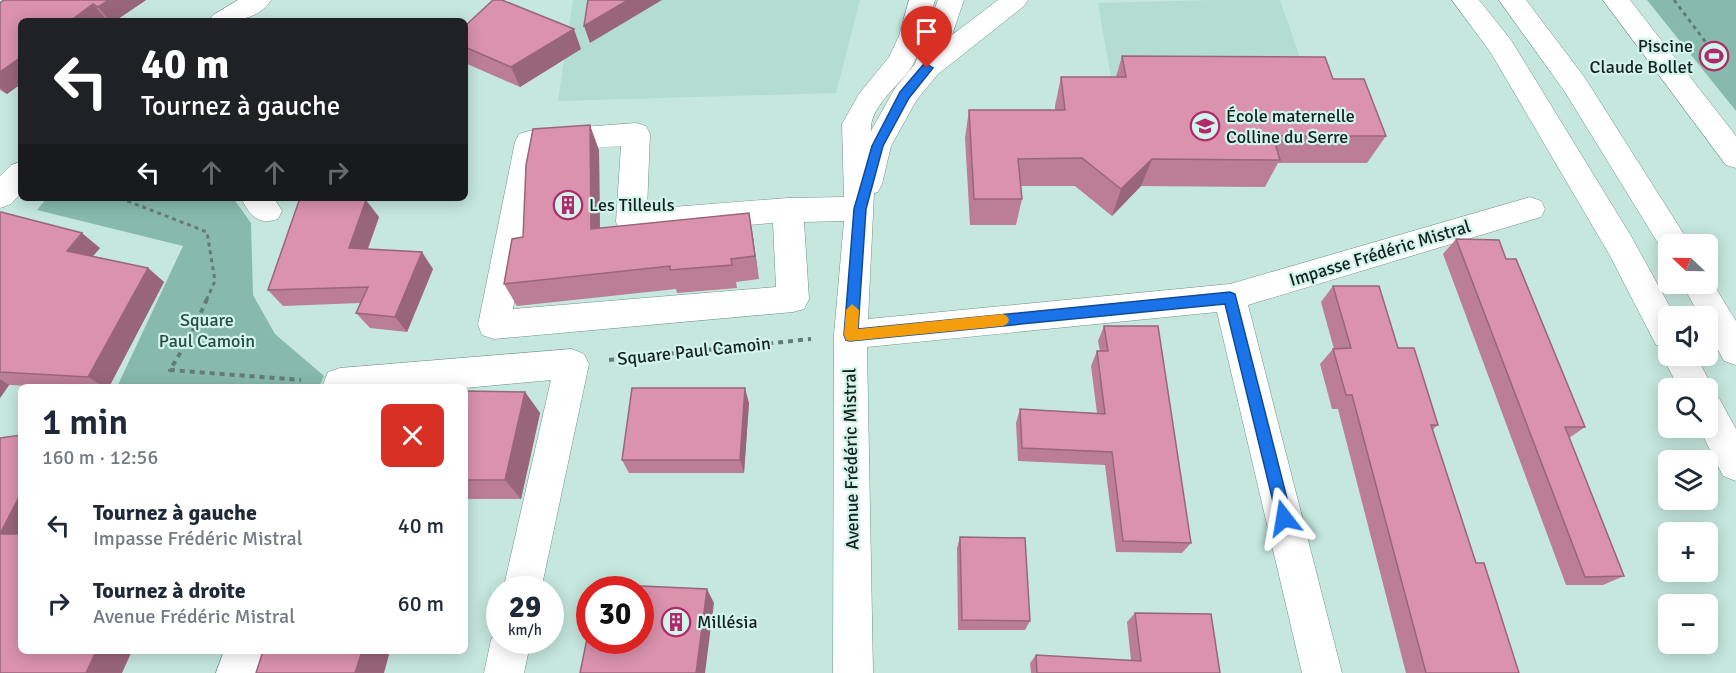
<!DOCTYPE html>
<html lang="fr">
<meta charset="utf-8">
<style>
body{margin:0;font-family:Signika,sans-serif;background:#f2f2f3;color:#1f2937;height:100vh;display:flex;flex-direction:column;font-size:22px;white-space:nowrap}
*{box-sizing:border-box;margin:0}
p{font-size:20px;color:#747a83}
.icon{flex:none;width:33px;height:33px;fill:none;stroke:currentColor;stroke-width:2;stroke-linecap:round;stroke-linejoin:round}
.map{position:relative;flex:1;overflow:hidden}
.panel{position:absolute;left:18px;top:384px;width:450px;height:270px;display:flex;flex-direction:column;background:#fff;border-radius:9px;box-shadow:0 3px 15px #0003}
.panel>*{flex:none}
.guide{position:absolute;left:18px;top:18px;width:450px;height:183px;border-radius:9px;box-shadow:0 3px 15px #0003;background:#202124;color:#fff;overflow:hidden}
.needle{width:39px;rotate:292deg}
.fabs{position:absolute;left:1658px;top:234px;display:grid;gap:12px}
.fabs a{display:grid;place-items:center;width:60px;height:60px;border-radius:9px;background:#fff;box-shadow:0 3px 15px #0003;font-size:30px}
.speed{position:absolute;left:486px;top:576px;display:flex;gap:12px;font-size:30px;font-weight:700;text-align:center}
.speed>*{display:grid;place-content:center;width:78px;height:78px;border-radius:50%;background:#fff;box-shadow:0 3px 15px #0003;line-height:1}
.speed small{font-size:15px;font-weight:400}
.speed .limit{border:9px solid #d22;background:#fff;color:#111}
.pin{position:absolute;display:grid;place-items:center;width:51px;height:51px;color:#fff;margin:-62px -26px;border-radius:50% 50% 50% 0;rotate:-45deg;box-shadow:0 0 6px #0007}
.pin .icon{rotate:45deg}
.me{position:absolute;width:66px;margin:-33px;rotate:346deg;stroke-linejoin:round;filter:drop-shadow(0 0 4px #0008)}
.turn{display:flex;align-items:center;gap:21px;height:126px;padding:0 24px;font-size:27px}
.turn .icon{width:78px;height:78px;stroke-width:2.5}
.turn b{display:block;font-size:42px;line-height:51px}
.lanes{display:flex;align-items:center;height:57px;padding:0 24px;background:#0003;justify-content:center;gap:30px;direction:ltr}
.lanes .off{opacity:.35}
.round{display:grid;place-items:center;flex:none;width:63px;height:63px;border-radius:9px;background:#f2f2f3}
.headline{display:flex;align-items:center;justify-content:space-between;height:102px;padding:0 24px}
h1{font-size:36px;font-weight:600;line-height:45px}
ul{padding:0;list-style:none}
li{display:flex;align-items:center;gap:18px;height:78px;padding:0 24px}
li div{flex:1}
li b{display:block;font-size:22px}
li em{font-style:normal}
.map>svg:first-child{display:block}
</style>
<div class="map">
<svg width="1736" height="673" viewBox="0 0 1736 673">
<rect width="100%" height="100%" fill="#c5e7dd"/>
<g fill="#b3ddd1">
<path d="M573,0H860L836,93L558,101Z"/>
<path d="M1213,0H1280L1317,107L1347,108L1367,163H1259L1265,187L1131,186L1132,195L1112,216L1090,198L1088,186H1055L1050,145L1059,144L1055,106H1116L1098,3Z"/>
</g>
<g fill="#87baac">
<path d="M1647,0H1736V111Z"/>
<path d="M47,198H233L251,223L253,295L275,334L324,376L319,387H117L183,246L37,210Z"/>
</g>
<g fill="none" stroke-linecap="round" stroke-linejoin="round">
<g stroke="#729289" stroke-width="1">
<g id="minor">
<path d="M238,0H271C257,22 231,21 209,21L213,15Z"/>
<path d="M909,0H935L926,32L938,0H964L952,35L998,0H1028L1024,6L937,75L916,101L891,146L882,184L878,192L874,193L868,319L1230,284L1530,197L1541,201L1545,209L1541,217L1248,305L1342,673H1302L1217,312L867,347L873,673H833L834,335L844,221L804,222L809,299L804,309L793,312L494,339L482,335L478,325L515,142L519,134L529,131L636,123L646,126L650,134L647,209L788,198L844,197L842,124L859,94L889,57L899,36ZM923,42L915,64L895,88L871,131C869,108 898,86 911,68C916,60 919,50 923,42ZM621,146L616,222L620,231L631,234L773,223L776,287L513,309L542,152Z"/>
<path d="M1603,0H1630L1736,136V168L1726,165Z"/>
<path d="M21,162V193L11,204L0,208V176L11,165Z"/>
<path d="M241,198H274L282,211L278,219C257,226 250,215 241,198Z"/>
<path d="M572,349L584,354L589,364L541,590H503L551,380L465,388L322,387L328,372L340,368Z"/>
<path d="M500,625V640H531L524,673H484L491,640Z"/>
<path d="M224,651H264L256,673H216Z"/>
</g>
</g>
<g stroke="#729289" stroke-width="1">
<g id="highway">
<path d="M1452,0H1479L1511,40L1631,236L1675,316H1668V356H1696L1713,388L1710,395L1719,398L1736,429V481L1723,476L1699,428H1707V388H1679L1662,356L1666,348L1656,345L1609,254L1491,53Z"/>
<path d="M1499,0H1526L1585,78L1690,244H1668V254L1664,253L1565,92Z"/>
<path d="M1707,274L1736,321V365L1724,361L1707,330V316H1700L1682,284H1707Z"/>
</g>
</g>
<g stroke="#657c76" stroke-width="3" stroke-dasharray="4 4" stroke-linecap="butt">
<path d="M1674,0L1723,65H1713"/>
<path d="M120,198L207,232L215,281L206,301"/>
</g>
<g stroke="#657c76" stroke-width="4" stroke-dasharray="5 5" stroke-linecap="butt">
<path d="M207,299L190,337L170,370L301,380"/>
<path d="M609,360L811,339"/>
</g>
<use href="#minor" fill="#fff" fill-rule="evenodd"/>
<use href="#highway" fill="#fff" fill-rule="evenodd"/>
</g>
<g fill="#bb7e95">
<path d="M4,0H146L115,21H108L107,20L7,94L0,90V3Z"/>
<path d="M465,26L581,49L520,87L465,63Z"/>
<path d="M1122,56L1333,79L1386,136L1367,163H1278L1265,187L1141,186L1112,216L1075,186H1021L1022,199L1016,225H970L965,138L969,110H1055V106L1061,77H1116Z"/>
<path d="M599,150L600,228L749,213L759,279L736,282L737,288L677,293L676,289L517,306L504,284L523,237Z"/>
<path d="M0,213L100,248L93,256L148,268L164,282L109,387H57L9,385L0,398Z"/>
<path d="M379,217L368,249L433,269L407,332L370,328L356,313L360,303L283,306L268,290Z"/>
<path d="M1456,239L1506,259L1585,427L1569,438L1624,576L1603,585H1566L1443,254Z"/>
<path d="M1333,286L1398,348L1438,425L1432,430L1476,563L1519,673H1406L1338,409H1332L1320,364L1333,349H1334L1321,302Z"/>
<path d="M1104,326L1191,543L1182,553L1116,552L1105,465L1018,461L1016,423L1020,409L1097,413L1091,366L1097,351H1100L1098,341Z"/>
<path d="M465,391L525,392L540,413L521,499H465Z"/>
<path d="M749,403L744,473H629L622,460Z"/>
<path d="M960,537L1030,621L1025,630H958L957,548Z"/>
<path d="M1135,613L1220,673H1031L1030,663L1036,655L1131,660L1127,622Z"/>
</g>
<g fill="#996679">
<path d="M109,0H146L115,21H110L98,7Z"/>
<path d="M628,0H662L590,43L584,26Z"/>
<path d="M93,4L107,20L106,21H70Z"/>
<path d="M574,29L581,49L520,87L511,67Z"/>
<path d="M21,57V84L7,94L0,88V72Z"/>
<path d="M590,125L599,150L600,252L591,229Z"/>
<path d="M1152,159L1141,186L1112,216L1121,189Z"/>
<path d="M366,200L379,217L362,264L349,248Z"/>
<path d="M749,213L753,237L759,279L755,256Z"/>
<path d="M82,233L100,248L85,265L67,251Z"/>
<path d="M422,252L433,269L407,332L395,317Z"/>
<path d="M148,268L164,282L109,387H104L88,377Z"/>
<path d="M0,379L9,385L0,398Z"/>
<path d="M745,388L749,403L744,473L740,460Z"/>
<path d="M525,392L540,413L521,499L505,480Z"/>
<path d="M21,493V543L0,534Z"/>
<path d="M707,589L714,603L705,673H696Z"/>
<path d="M96,651H132L122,673H86Z"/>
<path d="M362,651H390L384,673H355Z"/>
</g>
<g fill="#da92ad" stroke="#996679" stroke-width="1.5">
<path d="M4,0H109L98,7L93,4L70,21H21V57L0,72V3Z"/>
<path d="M493,0H502L574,29L511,67L465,47V26Z"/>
<path d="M588,0H628L584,26Z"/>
<path d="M1122,56L1325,57L1333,79H1364L1386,136H1273L1280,160L1152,159L1121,189L1082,158L1018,159L1022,199H974L969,110H1065L1061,77H1126Z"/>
<path d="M590,125L591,229L749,213L755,256L731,259L732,265L670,270V266L504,284L512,239L523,237L526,165L533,129Z"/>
<path d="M300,198L366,200L349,248L422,252L395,317L356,313L368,287L268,290Z"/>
<path d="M1,212L82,233L67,251L148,268L88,377L0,372V213Z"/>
<path d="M1456,239L1499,240L1506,259H1516L1585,427H1565L1624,576L1585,577Z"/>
<path d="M1333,286H1379L1398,348H1414L1438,425H1431L1476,563H1484L1519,673H1426L1352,395H1346L1333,349L1351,348Z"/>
<path d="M1104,326H1158L1191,543L1123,541L1112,452L1022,448L1020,409L1105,414L1097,351H1108Z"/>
<path d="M632,388H745L740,460H622Z"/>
<path d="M465,391L525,392L505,480H465Z"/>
<path d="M21,435V493L0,534V438Z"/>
<path d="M0,534H21V651H96L86,673H0Z"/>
<path d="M960,537L1025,538L1030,621L962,620Z"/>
<path d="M597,584L707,589L696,673H580L590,624V640H640V590H596Z"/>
<path d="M1135,613L1211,614L1220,673H1037L1036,655L1141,661Z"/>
<path d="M263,651H362L355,673H256Z"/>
</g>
<path fill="#1a73e8" stroke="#114b97" stroke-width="1.5" d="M927,64L933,68L909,98L883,146L866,209L858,329L1230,292L1235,294L1292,518L1290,524L1284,526L1279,524L1277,518L1225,304L850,341L846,340L844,335L854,209L872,146L900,92L923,65Z"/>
<path fill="#f59e0b" d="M852,304L859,310L858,329L1003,314L1007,316L1009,320L1007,324L1003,326L850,341L846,340L844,335L846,310Z"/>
<defs>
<g id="stadium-ring" transform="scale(1.5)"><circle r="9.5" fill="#d2f4ea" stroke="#b0296b" stroke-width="1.5"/><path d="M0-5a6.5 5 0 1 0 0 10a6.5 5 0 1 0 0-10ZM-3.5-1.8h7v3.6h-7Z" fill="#b0296b"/></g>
<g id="school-ring" transform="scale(1.5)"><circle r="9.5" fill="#d2f4ea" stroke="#b0296b" stroke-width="1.5"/><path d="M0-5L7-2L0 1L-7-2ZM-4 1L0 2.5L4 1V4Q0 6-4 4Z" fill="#b0296b"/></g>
<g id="building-ring" transform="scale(1.5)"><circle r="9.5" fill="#d2f4ea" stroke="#b0296b" stroke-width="1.5"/><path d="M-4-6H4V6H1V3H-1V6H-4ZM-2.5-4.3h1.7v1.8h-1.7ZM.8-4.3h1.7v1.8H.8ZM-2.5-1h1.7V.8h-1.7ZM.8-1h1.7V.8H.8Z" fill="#b0296b"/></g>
</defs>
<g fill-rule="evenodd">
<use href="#stadium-ring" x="1714" y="56"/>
<use href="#school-ring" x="1205" y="126"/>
<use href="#building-ring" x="568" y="205"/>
<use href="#building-ring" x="676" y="622"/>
</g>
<g text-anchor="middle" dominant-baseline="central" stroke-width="4.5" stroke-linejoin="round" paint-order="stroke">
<g font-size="18" fill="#15221f" stroke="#d2f4ea" text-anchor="start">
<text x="1693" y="46" text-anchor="end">Piscine<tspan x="1693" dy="21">Claude Bollet</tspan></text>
<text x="1226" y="116">École maternelle<tspan x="1226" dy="21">Colline du Serre</tspan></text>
<text x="589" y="205">Les Tilleuls</text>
<text x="697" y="622">Millésia</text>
</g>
<g font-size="18" fill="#15221f" stroke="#d2f4ea">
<text transform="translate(1380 253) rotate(-17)">Impasse Frédéric Mistral</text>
<text transform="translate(694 351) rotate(-6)">Square Paul Camoin</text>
<text transform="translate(851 459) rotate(-91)">Avenue Frédéric Mistral</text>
</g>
<g font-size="18" fill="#244d43" stroke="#d2f4ea">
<text x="207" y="320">Square<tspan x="207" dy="21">Paul Camoin</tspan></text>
</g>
</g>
</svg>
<div class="fabs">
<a><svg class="needle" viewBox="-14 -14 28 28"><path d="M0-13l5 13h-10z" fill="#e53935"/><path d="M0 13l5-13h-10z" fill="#747a83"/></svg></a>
<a><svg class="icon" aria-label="sound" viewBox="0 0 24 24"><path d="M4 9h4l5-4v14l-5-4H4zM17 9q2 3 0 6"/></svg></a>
<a><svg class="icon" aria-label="search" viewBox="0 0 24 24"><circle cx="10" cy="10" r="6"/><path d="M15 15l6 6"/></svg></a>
<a><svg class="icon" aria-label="layers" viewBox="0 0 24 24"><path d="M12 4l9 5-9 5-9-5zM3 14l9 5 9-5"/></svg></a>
<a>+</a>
<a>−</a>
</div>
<div class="speed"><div>29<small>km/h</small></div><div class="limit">30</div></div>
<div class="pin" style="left:927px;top:68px;background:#d93025"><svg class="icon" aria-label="arrive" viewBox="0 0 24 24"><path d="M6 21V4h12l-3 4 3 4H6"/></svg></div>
<svg class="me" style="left:1284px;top:518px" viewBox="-20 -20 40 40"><path d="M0-17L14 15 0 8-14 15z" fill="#1a73e8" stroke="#fff" stroke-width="4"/></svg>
<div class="guide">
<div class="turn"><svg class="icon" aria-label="left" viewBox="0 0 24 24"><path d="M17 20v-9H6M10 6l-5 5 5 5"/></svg><div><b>40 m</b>Tournez à gauche</div></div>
<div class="lanes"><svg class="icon" aria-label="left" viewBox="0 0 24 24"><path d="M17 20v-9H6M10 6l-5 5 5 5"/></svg><svg class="icon off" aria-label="ahead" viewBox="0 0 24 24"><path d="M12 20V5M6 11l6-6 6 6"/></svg><svg class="icon off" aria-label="ahead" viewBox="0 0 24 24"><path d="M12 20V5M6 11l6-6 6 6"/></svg><svg class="icon off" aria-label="right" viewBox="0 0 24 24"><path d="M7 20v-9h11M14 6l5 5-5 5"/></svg></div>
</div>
<section class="panel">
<div class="headline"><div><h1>1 min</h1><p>160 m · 12:56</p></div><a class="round" style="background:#d93025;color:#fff"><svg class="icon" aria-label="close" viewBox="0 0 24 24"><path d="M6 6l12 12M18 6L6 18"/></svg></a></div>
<ul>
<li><svg class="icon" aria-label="left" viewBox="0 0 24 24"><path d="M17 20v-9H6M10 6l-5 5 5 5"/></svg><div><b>Tournez à gauche</b><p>Impasse Frédéric Mistral</p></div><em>40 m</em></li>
<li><svg class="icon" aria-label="right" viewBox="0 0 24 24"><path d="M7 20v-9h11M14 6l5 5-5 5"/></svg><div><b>Tournez à droite</b><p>Avenue Frédéric Mistral</p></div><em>60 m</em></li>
</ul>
</section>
</div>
